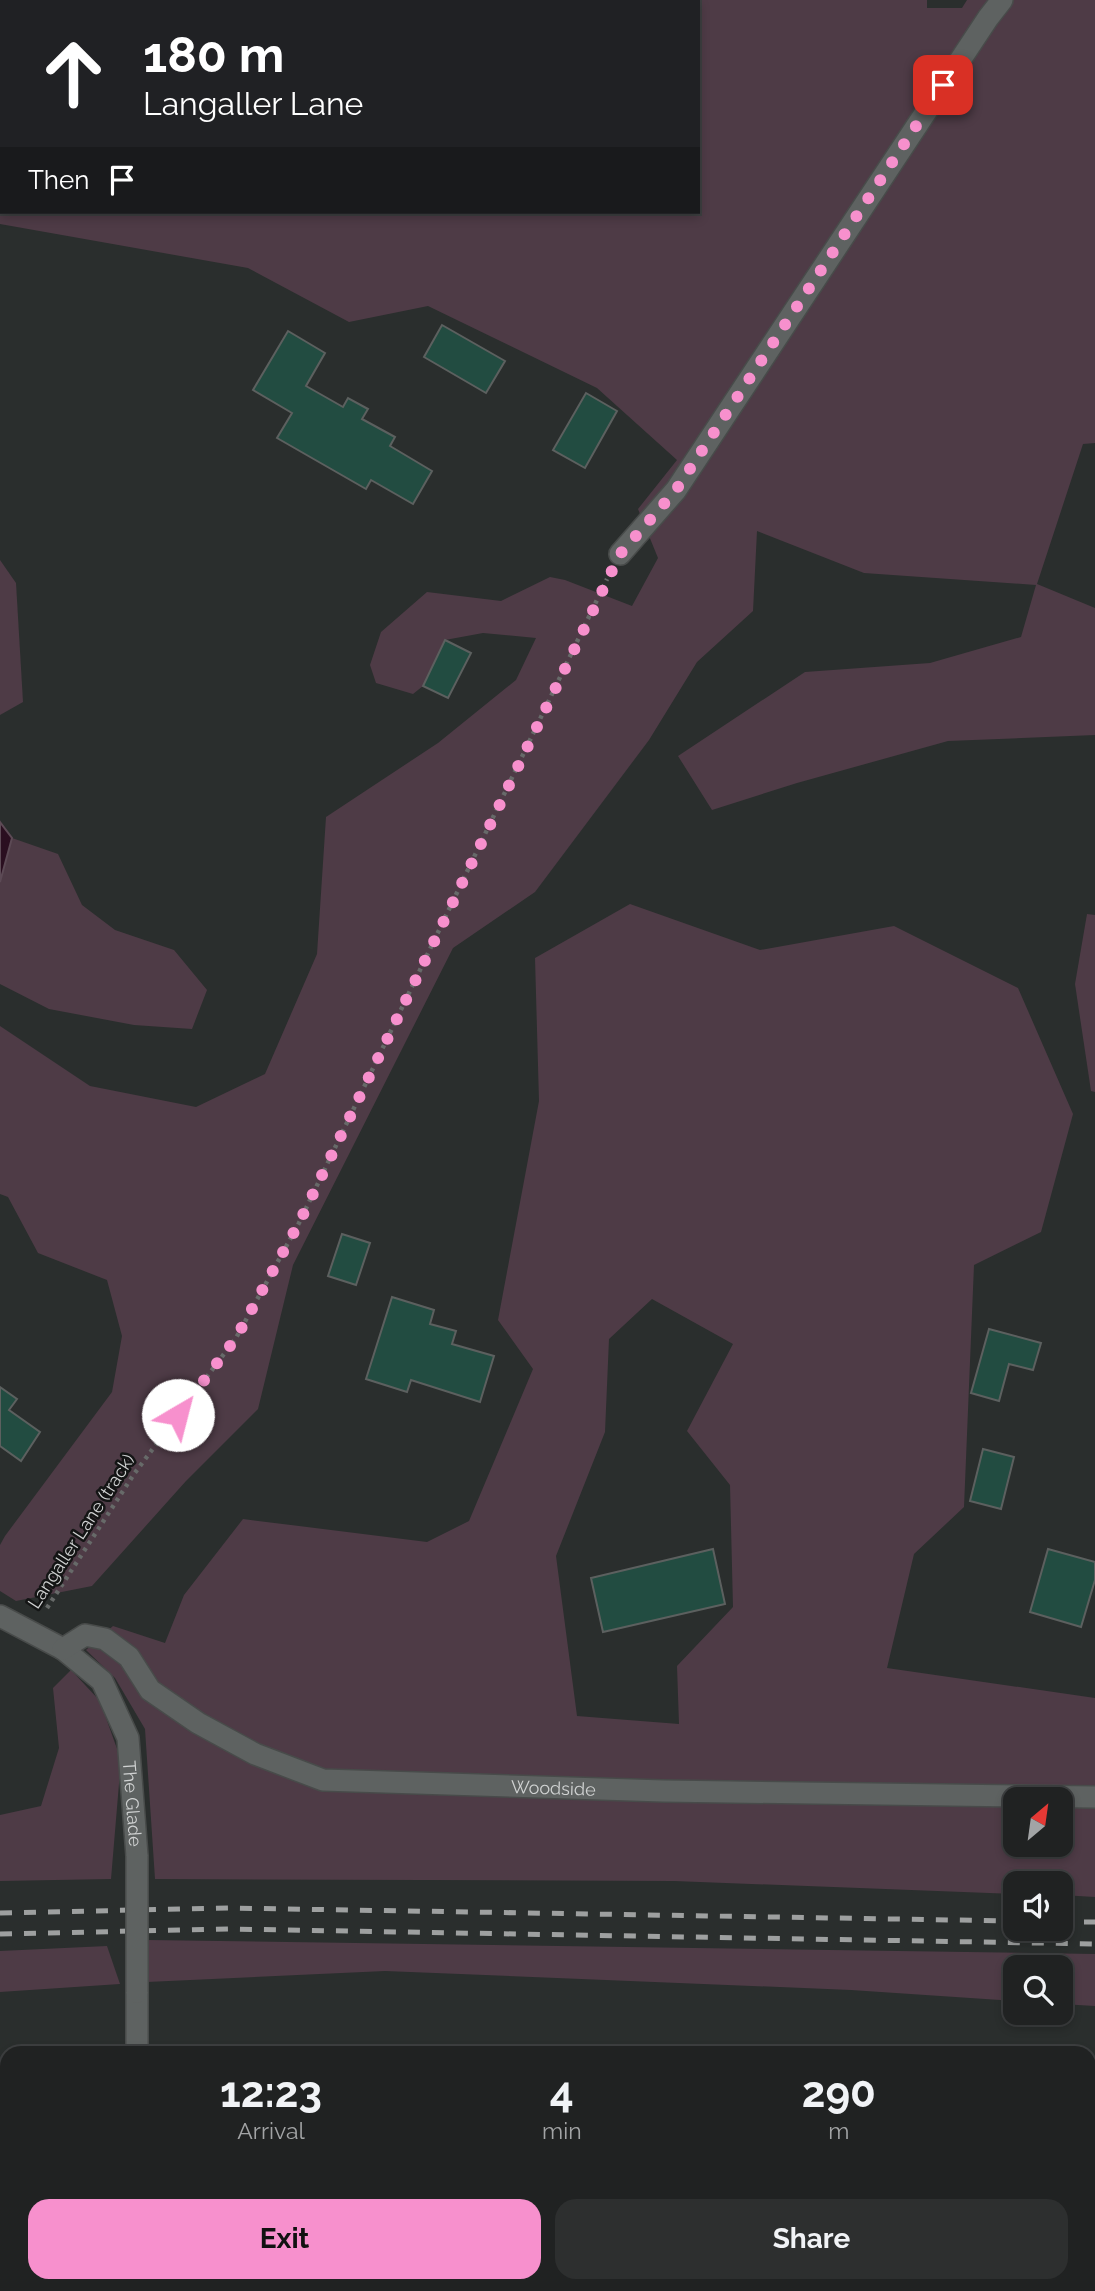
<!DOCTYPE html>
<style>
body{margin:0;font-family:Raleway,sans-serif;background:#2d2f2f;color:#f1f3f6;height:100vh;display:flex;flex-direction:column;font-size:26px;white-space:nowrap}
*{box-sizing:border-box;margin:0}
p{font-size:23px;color:#a2a4a5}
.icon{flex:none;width:38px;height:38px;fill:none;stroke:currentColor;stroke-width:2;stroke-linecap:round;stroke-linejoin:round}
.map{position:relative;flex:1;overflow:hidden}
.details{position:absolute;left:0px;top:2046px;width:1096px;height:247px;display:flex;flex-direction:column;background:#202222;border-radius:21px 21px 0 0;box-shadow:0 4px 10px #0003,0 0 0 2px #3d3f40}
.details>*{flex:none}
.top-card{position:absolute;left:0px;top:0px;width:700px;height:214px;box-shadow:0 4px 10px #0003,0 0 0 2px #3d3f40;background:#202124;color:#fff;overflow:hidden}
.needle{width:46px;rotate:29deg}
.buttons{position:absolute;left:1003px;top:1787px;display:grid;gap:14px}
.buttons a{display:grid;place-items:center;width:70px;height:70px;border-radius:14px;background:#202222;box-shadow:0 4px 10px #0003,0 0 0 2px #3d3f40;font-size:35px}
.pin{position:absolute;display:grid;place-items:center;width:60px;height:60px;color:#fff;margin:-30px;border-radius:14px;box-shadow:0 4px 10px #0006}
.me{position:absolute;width:77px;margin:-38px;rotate:37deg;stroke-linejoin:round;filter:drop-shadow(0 0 5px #0008)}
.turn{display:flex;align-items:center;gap:24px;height:147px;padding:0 28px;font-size:32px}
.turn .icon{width:91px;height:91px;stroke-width:2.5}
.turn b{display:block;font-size:49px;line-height:60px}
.then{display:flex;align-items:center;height:66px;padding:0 28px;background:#0003;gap:14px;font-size:26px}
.eta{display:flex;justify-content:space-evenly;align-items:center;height:119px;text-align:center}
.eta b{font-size:42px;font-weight:700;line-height:49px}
.action{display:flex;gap:14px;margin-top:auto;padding:14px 28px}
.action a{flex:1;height:80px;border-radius:21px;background:#f790cd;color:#111;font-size:28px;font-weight:700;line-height:80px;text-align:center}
.action a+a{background:#2d2f2f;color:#f1f3f6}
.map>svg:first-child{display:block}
</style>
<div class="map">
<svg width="1095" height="2291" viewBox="0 0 1095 2291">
<rect width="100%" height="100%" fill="#2a2e2d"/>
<g fill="#4e3b46" fill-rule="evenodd">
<path d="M0,0H927V8H962L967,0H1095V443L1083,444L1037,584L1095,608V735L948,741L797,783L712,810L678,756L805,672L930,663L1021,637L1036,585L864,573L757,531L753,611L697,662L649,740L535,892L453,948L293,1265L258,1409L186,1481L92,1586L16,1601L0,1591V1545L5,1536L112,1392L122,1336L107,1280L38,1253L8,1197L0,1194V1026L90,1086L196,1107L265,1074L317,954L326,817L438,743L516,680L536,638L483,633L445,640L423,686L413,694L376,683L370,665L381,632L427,592L501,601L550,577L565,580L632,606L658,558L638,509L677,460L597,388L428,306L349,322L248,268L0,224ZM2,2H698V212H2Z"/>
<path d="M0,560L16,583L23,702L0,715Z"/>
<path d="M12,838L58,854L82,905L115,930L174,950L207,990L192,1029L134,1025L49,1009L0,984V882Z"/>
<path d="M630,904L760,950L894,926L1018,988L1073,1114L1041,1232L974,1265L964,1507L914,1554L887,1668L1095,1698V1897L1061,1895L1060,1883H1015V1894L674,1881L155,1879L145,1729L115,1678L86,1650L113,1626L165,1643L184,1595L243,1519L427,1542L469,1521L533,1369L498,1320L539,1101L535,958ZM652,1299L733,1344L687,1431L730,1485L733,1607L677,1666L679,1724L577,1716L556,1556L605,1432L609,1339ZM1015,1799H1060V1844H1015Z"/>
<path d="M1087,914L1095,915V1092L1091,1091L1075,984Z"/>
<path d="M71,1670L100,1701L121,1760L111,1879L0,1881V1815L41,1806L59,1748L53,1688Z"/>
<path d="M147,1940L1095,1954V2006L1061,2004L1060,1967H1015V2001L851,1990L385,1971L147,1982Z"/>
<path d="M107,1946L120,1984L0,1992V1951Z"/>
</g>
<path fill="#2a0f20" stroke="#5c4a55" stroke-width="2" d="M0,822L12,838L0,882Z"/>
<g fill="#224c41" stroke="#5c605f" stroke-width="2">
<path d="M442,325L505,361L486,393L424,357Z"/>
<path d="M288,331L325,353L306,386L343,407L348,398L368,409L362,419L395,437L390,446L432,471L413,504L371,480L366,489L277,438L292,413L253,390Z"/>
<path d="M586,393L617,411L585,468L553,450Z"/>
<path d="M445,640L471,653L448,698L423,686Z"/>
<path d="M342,1234L370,1243L356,1285L328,1276Z"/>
<path d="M392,1297L434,1310L430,1324L456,1331L452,1344L494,1356L480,1402L411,1380L407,1392L366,1379Z"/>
<path d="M989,1329L1041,1343L1033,1370L1009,1364L999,1401L971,1393Z"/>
<path d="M0,1387L17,1399L9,1410L40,1432L21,1461L0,1446Z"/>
<path d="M983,1449L1014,1457L1001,1509L970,1501Z"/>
<path d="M713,1549L725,1604L603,1632L591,1578Z"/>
<path d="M1048,1549L1095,1562V1580L1081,1627L1030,1612Z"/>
</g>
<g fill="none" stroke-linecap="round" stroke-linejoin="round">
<g stroke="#484b4a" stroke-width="24">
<g id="minor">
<path d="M620,554L676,490L988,18L1002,0"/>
<path id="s1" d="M0,1616L63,1649L102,1681L128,1738L137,1856"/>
<path id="s2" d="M63,1649L85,1635L105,1639L129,1657L150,1690L198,1723L255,1754L323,1780L663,1791L1095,1797"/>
<path d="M137,2053V1992"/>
<path d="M0,2228L7,2227"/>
<path d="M142,2286V2291"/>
<path d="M924,2286L931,2291"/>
</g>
</g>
<path stroke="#676a69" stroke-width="4.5" stroke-dasharray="3.5 5" stroke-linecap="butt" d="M47,1608L134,1474L236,1338L299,1223L607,579"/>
<use href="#minor" stroke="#5e6261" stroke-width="21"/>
<g stroke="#9ea0a0" stroke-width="5" stroke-dasharray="12 12" stroke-linecap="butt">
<path d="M0,1913L228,1908L1015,1921"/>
<path d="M1060,1922H1095"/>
<path d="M0,1934L228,1929L1095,1944"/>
</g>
<g stroke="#484b4a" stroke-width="24" stroke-linecap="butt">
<path id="minor-bridge" d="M137,1856V1992"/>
</g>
<use href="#minor-bridge" stroke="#5e6261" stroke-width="21"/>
</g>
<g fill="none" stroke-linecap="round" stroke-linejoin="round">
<path stroke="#f790cd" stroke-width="12" stroke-dasharray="0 21.6" d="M178,1415L236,1338L299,1223L620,554L676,490L943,85"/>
</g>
<g text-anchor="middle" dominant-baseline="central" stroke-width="5" stroke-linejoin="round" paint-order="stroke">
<g font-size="18" fill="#d0d2d2" stroke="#141515">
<text transform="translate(81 1531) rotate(-57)">Langaller Lane (track)</text>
<text stroke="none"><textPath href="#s2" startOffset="542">Woodside</textPath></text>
<text stroke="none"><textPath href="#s1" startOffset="250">The Glade</textPath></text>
</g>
</g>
</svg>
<div class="buttons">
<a><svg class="needle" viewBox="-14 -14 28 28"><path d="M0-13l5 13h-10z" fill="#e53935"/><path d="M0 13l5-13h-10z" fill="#a2a4a5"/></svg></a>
<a><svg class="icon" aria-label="sound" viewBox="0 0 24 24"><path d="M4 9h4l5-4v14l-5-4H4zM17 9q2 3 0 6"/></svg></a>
<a><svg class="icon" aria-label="search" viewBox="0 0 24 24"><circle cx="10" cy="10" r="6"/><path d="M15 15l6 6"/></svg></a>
</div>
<div class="pin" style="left:943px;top:85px;background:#d93025"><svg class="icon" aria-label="arrive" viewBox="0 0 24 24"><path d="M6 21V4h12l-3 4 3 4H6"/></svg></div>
<svg class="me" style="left:178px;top:1415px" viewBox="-20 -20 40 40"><circle r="19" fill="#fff"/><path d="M0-13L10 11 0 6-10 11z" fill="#f790cd"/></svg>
<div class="top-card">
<div class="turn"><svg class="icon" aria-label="ahead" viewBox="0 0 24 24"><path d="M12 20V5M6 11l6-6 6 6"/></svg><div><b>180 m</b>Langaller Lane</div></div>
<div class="then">Then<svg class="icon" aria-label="arrive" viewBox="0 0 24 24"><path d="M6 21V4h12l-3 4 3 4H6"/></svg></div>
</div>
<section class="details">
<div class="eta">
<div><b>12:23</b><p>Arrival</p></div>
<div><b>4</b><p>min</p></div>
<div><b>290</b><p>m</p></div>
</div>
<div class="action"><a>Exit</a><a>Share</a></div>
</section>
</div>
